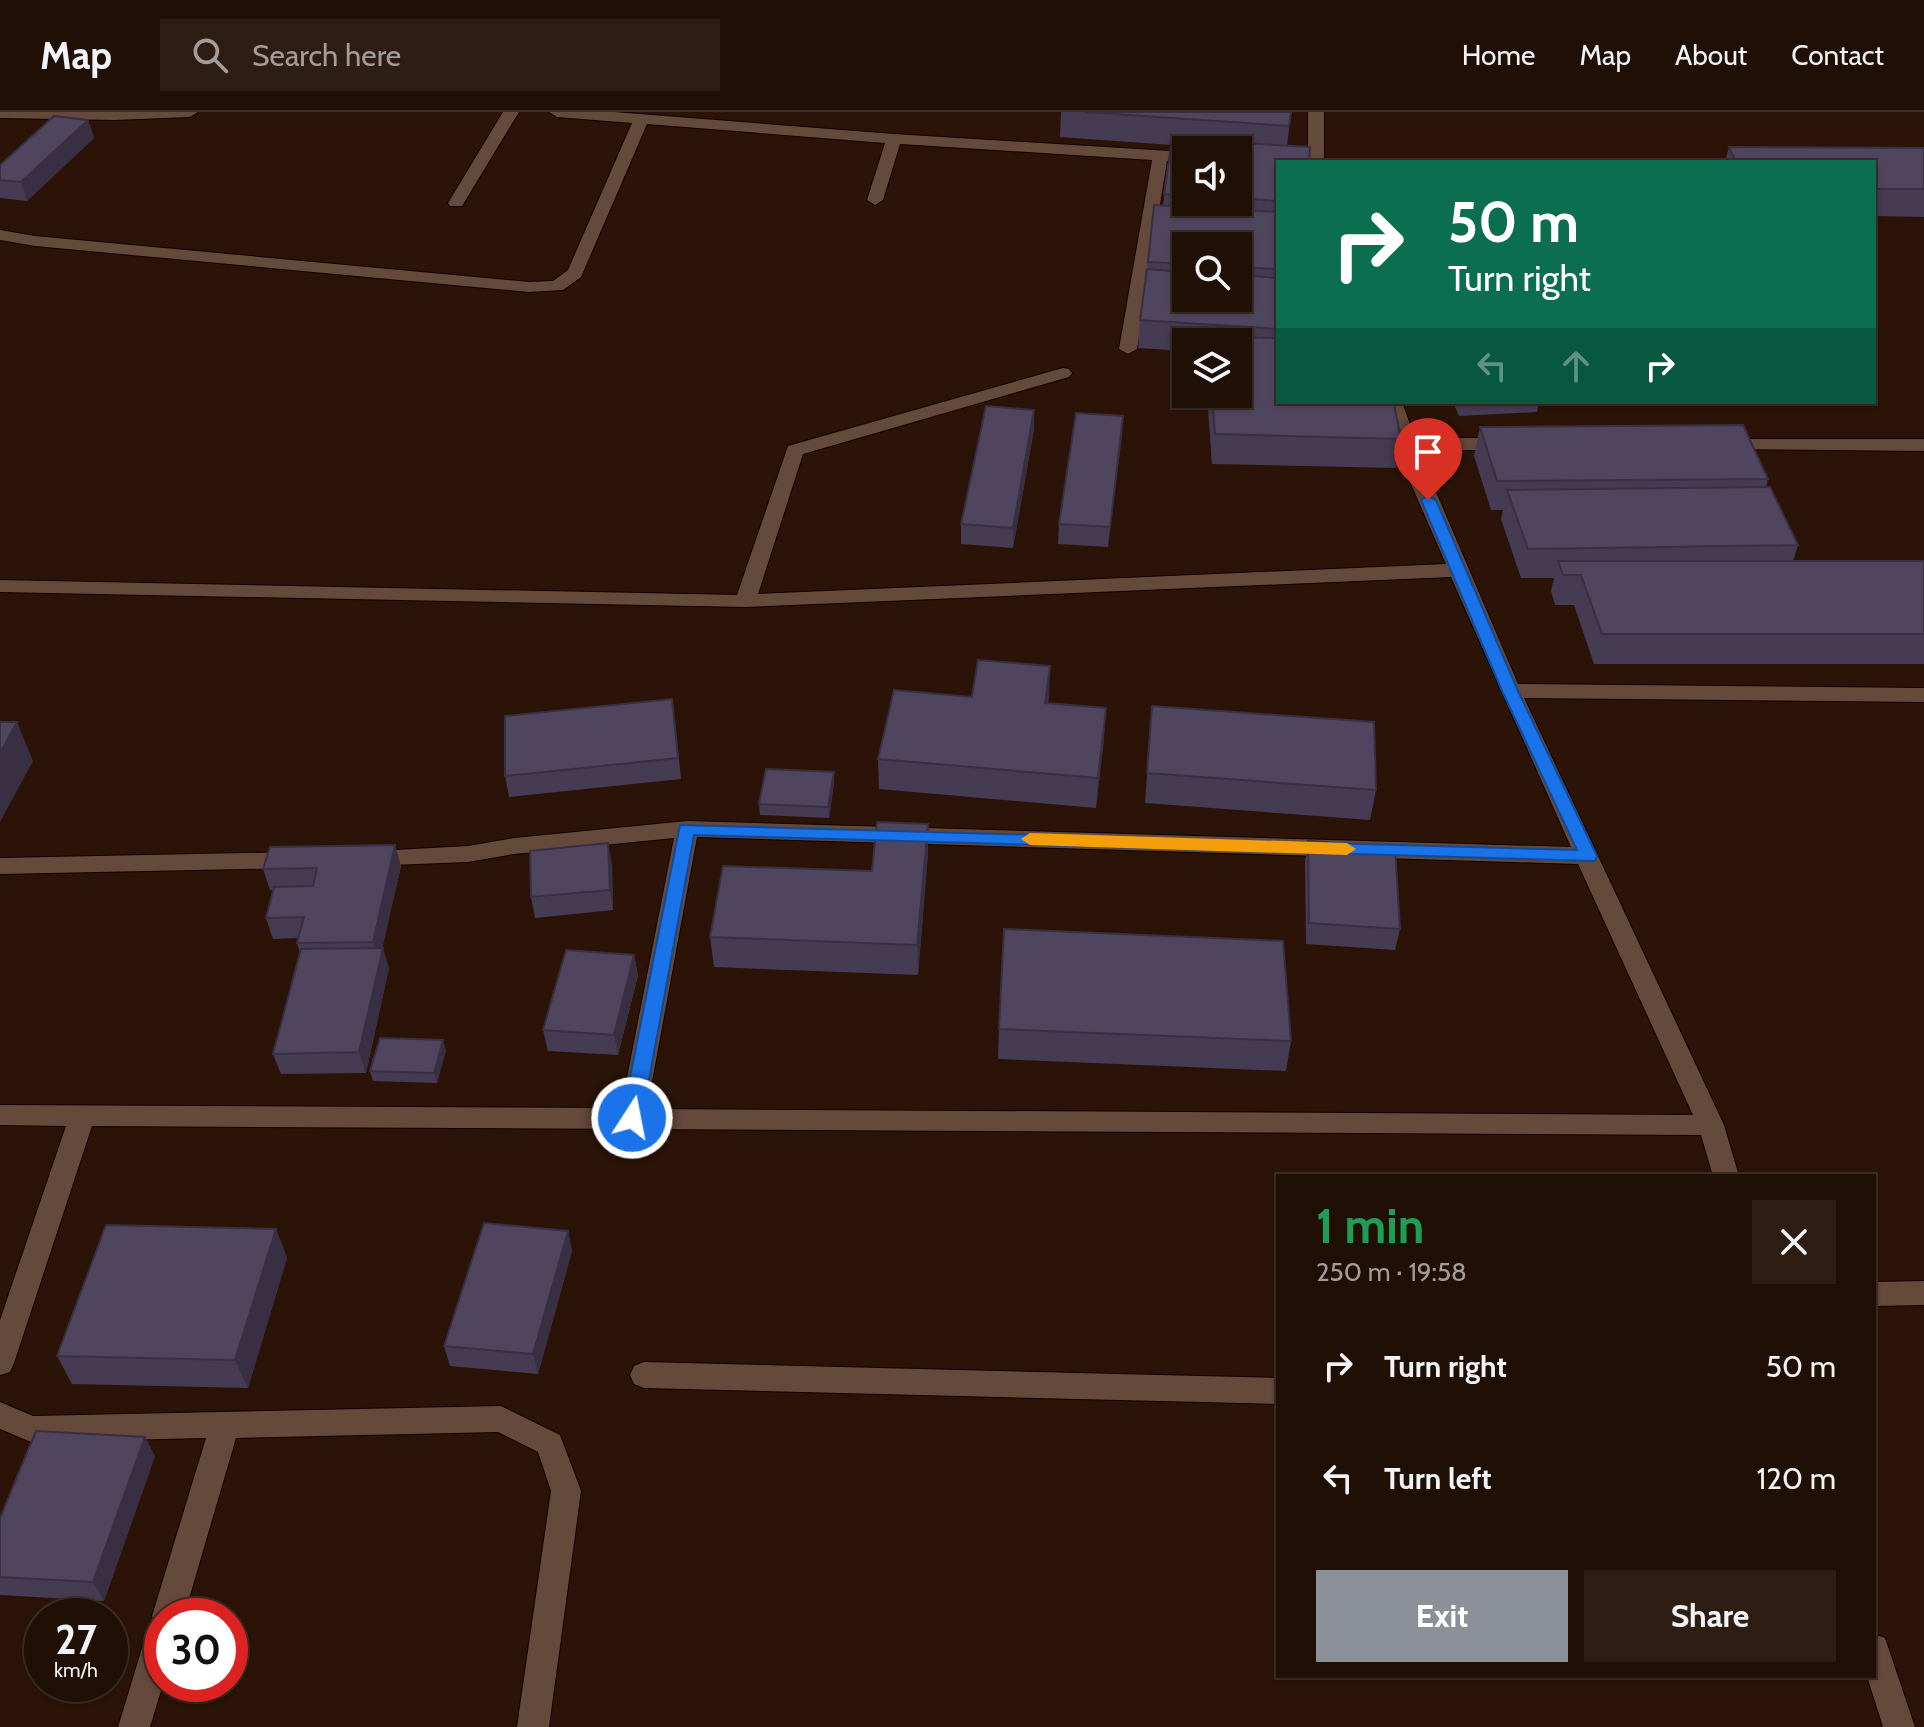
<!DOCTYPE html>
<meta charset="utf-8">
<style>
body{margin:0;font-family:Cabin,sans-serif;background:#2d1d13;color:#f1f3f6;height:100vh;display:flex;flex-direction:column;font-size:30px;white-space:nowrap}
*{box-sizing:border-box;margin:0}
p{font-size:26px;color:#a29c9a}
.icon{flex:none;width:44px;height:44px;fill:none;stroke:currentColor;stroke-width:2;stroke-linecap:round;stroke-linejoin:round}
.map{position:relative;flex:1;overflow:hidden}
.drawer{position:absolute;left:1276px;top:1062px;width:600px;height:504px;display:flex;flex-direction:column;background:#200f05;border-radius:0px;box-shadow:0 2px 6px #0004,0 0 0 2px #3d2f27}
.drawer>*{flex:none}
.hud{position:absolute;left:1276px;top:48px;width:600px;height:244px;border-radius:0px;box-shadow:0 2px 6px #0004,0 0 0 2px #3d2f27;background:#0b6e4f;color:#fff;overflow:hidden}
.fabs{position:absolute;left:1172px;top:24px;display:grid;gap:16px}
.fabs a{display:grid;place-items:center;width:80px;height:80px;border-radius:0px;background:#200f05;box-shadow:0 2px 6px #0004,0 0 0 2px #3d2f27;font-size:40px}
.speed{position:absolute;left:24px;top:1486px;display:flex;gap:16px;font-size:40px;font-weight:700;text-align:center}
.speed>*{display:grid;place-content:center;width:104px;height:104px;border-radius:50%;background:#200f05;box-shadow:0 2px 6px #0004,0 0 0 2px #3d2f27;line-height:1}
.speed small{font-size:20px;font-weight:400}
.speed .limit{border:12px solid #d22;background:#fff;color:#111}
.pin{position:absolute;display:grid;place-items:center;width:68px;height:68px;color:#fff;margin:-82px -34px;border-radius:50% 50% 50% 0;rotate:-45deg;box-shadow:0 0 8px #0007}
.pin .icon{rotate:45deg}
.me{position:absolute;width:88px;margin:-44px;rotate:11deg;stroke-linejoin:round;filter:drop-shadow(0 0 6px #0008)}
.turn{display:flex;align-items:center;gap:28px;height:168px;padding:0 40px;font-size:36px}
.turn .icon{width:104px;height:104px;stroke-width:2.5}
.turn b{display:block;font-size:56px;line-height:68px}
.lanes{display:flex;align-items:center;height:76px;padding:0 40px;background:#0003;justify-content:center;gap:40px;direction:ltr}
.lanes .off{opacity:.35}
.round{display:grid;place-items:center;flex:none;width:84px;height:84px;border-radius:0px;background:#2d1d13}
.headline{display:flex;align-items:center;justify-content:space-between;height:136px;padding:0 40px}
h1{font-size:48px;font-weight:800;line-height:60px;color:#1e9e55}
.action{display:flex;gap:16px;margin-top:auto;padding:16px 40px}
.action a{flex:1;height:92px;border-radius:0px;background:#8c9099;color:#fff;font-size:32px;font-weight:800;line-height:92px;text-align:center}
.action a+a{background:#2d1d13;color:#f1f3f6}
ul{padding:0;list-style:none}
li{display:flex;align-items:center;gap:24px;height:112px;padding:0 40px}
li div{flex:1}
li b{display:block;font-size:30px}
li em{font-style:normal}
header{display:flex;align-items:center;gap:48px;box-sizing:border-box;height:112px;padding:0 40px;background:#200f05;border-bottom:2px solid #3d2f27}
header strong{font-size:38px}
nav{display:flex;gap:44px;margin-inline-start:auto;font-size:28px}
.search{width:560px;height:72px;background:#2d1d13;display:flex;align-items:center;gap:20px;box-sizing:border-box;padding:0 28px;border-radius:0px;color:#a29c9a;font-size:30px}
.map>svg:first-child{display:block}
</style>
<header>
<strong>Map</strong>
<div class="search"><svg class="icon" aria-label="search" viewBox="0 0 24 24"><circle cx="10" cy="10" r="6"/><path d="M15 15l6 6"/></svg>Search here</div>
<nav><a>Home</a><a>Map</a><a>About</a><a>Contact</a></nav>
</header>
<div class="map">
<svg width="1924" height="1615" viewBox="0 0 1924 1615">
<rect width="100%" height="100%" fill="#2b1407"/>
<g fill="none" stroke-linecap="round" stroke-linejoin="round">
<g stroke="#120100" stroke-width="2">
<g id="minor">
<path d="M0,0H198L190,5L115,8L0,6Z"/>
<path d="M503,0H519L462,94H450L448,91Z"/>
<path d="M549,0H614L894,22L1186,40V50L1167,49L1137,237L1128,242L1119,237L1152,48L900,32L883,88L875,93L867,88L885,31L647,12L581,165L563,178L529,180L35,134L0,128V118L35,124L529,170L553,169L568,158L632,11L557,5Z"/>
<rect x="1308" y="0" width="16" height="50"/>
<path d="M1063,256L1069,257L1072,261L1069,265L803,342L758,482L1446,452L1408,365L1384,290H1402L1415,326H1510L1519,332L1510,338H1418L1518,572L1924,576V590L1524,586L1724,1013L1739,1064H1713L1701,1023L92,1014L14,1251L10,1260L0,1263V1208L66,1014L0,1013V993L621,996L674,726L514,742L468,750L366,754L358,752L354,746L358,740L468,734L514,726L687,709L1571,735L1451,465L745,495L0,480V468L737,483L788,334ZM697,725L1578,752L1693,1003L647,997Z"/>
<path d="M1722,327H1924V339L1715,337L1713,333Z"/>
<path d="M298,740L306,742L310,748L306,754L298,756L0,762V746Z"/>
<path d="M1924,1169V1193L1874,1194V1170Z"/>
<path d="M644,1250L1278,1266V1292L644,1276L634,1272L630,1263L634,1254Z"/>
<path d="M0,1290L33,1304L501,1294L560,1323L581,1379L549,1615H517L551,1379L538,1340L498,1320L236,1326L184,1504H162L163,1572L150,1615H118L146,1523L151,1512L155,1511L152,1504L206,1326L31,1330L0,1317Z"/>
<path d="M1874,1522L1885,1526L1915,1615H1883L1867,1564H1874Z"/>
</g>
</g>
<use href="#minor" fill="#65493b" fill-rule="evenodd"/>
</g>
<g fill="#453b52" fill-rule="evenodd">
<path d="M1061,0H1291L1287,34L1278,50V290L1401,327L1396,356L1212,352L1207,282H1238V230H1186V239L1138,236L1140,208L1147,157L1154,93L1163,94L1171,33L1060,25ZM1186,38H1238V90H1186ZM1186,134H1238V186H1186Z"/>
<path d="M88,8L94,26L27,89L0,86V53Z"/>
<path d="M1729,35L1924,36V105L1874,104V50H1725Z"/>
<path d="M1453,290H1539L1537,300L1459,304Z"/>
<path d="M1123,304L1108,435L1058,432L1059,412Z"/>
<path d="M1480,315L1768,367L1766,375L1798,433L1793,449H1924V552H1594L1574,493H1555L1551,479L1554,466H1521L1501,407L1503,398H1491L1474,344Z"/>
<path d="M1034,317L1013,436L961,432V412Z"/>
<path d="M1049,584L1048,591L1104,626L1096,696L879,677L878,647L972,585Z"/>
<path d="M1152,594L1376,678L1370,708L1145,691Z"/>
<path d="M675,608L681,667L509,685L505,664Z"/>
<path d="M834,671L829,706L760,703L759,692Z"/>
<path d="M928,712V742L918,863L714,855L710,825L872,759Z"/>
<path d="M1308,729L1400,817L1395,838L1306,832L1305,750Z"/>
<path d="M612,752L613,798L535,806L531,785Z"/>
<path d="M401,754L382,836L389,856L366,961L281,962L273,942L300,841L297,831L298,826L273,827L266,806L273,778H270L263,757Z"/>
<path d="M634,843L638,863L618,943L548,939L543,918Z"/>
<path d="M999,917L1291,929L1286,959L998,947Z"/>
<path d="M446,938L437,971L373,969L370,959Z"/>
<path d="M276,1117L287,1146L248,1276L72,1272L57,1244Z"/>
<path d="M568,1119L572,1139L538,1262L450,1254L444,1234Z"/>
<path d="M155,1344L104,1489L0,1483V1406Z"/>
</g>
<g fill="#383042">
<path d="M88,8L94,26L27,89L21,70Z"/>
<path d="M1034,298V317L1013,436V416Z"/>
<path d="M1123,304L1122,324L1108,435L1110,415Z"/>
<path d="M1050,554L1049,584L1043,621L1045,591Z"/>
<path d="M1106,596L1104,626L1096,696L1098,666Z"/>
<path d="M17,610L33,649L0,710V641Z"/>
<path d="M834,660V671L829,706L828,695Z"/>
<path d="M928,712V742L918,863L917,833Z"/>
<path d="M608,731L612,752L613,798L610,778Z"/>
<path d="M395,733L401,754L379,851L373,830Z"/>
<path d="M383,836L389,856L366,961L359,940Z"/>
<path d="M634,843L638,863L618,943L614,923Z"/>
<path d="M443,928L446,938L437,971L434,961Z"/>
<path d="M276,1117L287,1146L248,1276L235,1248Z"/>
<path d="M568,1119L572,1139L538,1262L533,1242Z"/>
<path d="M145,1325L155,1344L104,1489L93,1470Z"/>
</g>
<g fill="#50455f" stroke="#383042" stroke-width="2">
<path d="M1085,0H1291L1289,14Z"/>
<path d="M54,4L88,8L21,70L0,68V53Z"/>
<path d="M1172,27L1310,35L1309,50H1278V89L1238,86V38H1186V83L1164,82Z"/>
<path d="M1729,35L1924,36V77H1874V50H1736Z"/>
<path d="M1154,93L1278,100V157L1238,155V134H1186V152L1148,150Z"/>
<path d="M1147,157L1186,160V186H1238V163L1278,166V217L1140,208Z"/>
<path d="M1207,225L1278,226V290H1385V292H1394L1401,327L1215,322L1212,282H1238V230H1208Z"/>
<path d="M986,294L1034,298L1013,416L961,412Z"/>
<path d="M1076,301L1123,304L1110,415L1059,412Z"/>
<path d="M1743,313L1768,367L1497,369L1480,315Z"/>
<path d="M1770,375L1798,433L1528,437L1507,378Z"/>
<path d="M1558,449H1924V522H1602L1581,463H1563Z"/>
<path d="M978,548L1050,554L1045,591L1106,596L1098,666L878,647L894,578L972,585Z"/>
<path d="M672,587L678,646L505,664V604Z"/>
<path d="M1152,594L1374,610L1376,678L1147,661Z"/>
<path d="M0,610H17L0,641Z"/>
<path d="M766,657L834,660L828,695L759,692Z"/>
<path d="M877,710L928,712L917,833L710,825L723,754L872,759Z"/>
<path d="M1308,729L1395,735L1400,817L1309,811Z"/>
<path d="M608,731L610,778L531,785L530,739Z"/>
<path d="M395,733L373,830L297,831L304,805L266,806L274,775L313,774L317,756L263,757L270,735Z"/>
<path d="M1004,817L1283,829L1291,929L999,917Z"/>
<path d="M383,836L359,940L273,942L301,837Z"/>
<path d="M566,838L634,843L614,923L543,918Z"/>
<path d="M380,926L443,928L434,961L370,959Z"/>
<path d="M484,1111L568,1119L533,1242L444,1234Z"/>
<path d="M106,1113L276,1117L235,1248L57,1244Z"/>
<path d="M36,1319L145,1325L93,1470L0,1465V1406Z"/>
</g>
<path fill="#1a73e8" stroke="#114b97" stroke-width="2" d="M1428,384L1436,388L1518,579L1597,744L1595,749L694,723L642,1006L639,1012H625L622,1006L680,713L1577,738L1502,579L1421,388Z"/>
<path fill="#f59e0b" d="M1030,721L1347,731L1356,737L1347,743L1030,733L1021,727Z"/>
</svg>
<div class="fabs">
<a><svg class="icon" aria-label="sound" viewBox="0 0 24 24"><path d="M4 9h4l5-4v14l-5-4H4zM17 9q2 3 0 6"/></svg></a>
<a><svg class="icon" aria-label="search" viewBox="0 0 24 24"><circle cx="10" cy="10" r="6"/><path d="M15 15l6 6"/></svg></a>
<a><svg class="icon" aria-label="layers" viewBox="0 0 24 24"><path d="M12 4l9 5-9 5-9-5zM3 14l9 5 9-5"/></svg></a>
</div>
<div class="speed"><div>27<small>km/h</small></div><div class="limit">30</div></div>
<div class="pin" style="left:1428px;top:388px;background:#d93025"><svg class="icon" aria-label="arrive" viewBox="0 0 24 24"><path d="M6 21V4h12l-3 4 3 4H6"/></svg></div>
<svg class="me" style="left:632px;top:1006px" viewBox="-20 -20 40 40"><circle r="17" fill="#1a73e8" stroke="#fff" stroke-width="3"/><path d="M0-11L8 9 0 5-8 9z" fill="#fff"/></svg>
<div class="hud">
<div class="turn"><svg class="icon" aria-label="right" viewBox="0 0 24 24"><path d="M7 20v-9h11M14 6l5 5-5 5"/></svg><div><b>50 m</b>Turn right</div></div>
<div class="lanes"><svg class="icon off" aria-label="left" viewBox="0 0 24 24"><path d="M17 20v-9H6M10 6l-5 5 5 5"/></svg><svg class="icon off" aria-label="ahead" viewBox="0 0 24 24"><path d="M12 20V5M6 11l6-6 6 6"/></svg><svg class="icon" aria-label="right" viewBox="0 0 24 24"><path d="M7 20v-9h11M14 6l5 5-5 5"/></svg></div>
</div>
<section class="drawer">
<div class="headline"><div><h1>1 min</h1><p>250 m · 19:58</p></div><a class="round"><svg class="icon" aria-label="close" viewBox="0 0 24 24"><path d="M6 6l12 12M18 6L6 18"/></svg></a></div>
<ul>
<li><svg class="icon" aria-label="right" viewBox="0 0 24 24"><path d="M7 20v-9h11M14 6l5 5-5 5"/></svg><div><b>Turn right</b></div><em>50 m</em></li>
<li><svg class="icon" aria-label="left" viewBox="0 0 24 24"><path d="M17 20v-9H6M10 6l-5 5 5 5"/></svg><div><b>Turn left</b></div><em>120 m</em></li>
</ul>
<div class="action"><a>Exit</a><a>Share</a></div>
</section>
</div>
